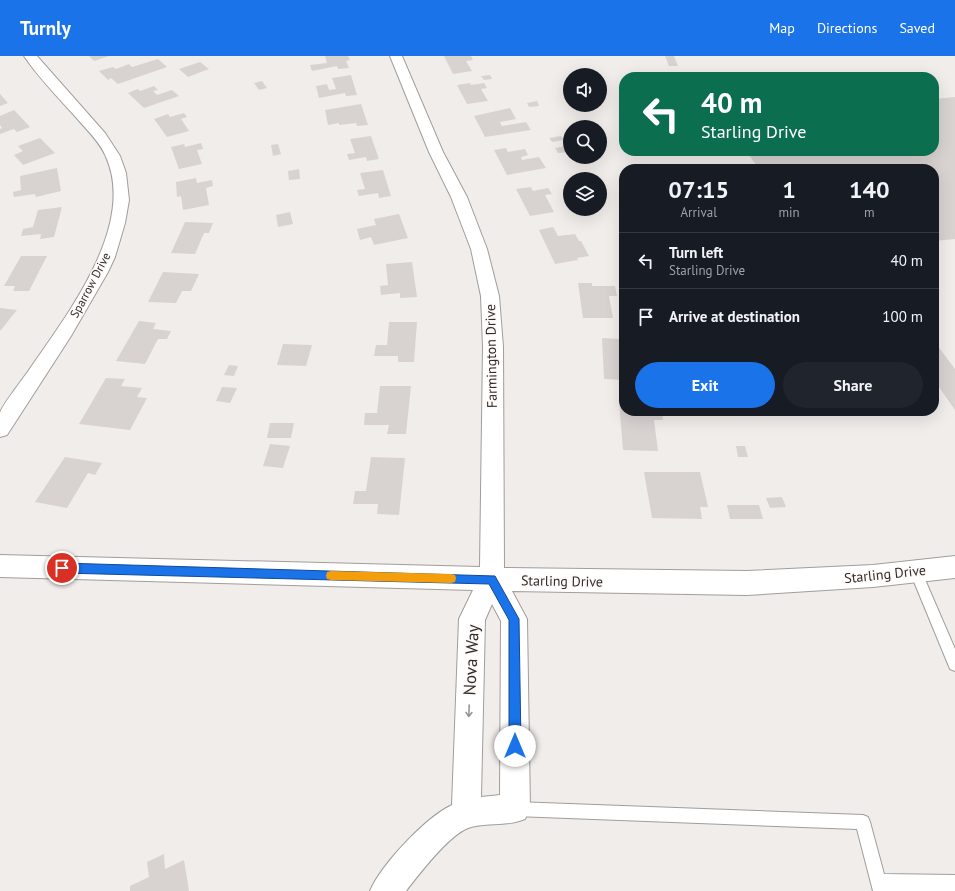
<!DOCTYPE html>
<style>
body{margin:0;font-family:"PT Sans",sans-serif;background:#20242c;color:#f1f3f6;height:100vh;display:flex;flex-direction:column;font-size:15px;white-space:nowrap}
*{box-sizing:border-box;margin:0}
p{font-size:13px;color:#9ea1a6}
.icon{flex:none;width:22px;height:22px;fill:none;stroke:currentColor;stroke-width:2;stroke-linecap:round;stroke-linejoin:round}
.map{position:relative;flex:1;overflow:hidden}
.details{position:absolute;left:619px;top:108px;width:320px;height:252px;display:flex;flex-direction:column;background:#171b24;border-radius:16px;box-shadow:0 4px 16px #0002}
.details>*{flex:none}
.banner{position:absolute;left:619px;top:16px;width:320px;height:84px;border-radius:16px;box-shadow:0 4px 16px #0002;background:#0b6e4f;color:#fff;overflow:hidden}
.buttons{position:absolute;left:563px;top:12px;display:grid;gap:8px}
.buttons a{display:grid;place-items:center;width:44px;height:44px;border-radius:50%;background:#171b24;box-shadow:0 4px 16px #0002;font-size:20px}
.pin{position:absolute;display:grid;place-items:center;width:34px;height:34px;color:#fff;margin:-17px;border:2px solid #fff;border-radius:50%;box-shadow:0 1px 4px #0007}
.me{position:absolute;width:44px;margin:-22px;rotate:0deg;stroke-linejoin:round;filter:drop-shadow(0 0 3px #0008)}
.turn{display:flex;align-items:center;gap:14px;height:84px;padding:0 16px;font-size:18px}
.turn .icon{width:52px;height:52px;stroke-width:2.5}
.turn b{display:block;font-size:28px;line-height:34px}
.eta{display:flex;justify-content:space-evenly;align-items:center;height:68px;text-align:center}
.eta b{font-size:24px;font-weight:700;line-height:28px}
.action{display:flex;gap:8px;margin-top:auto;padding:8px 16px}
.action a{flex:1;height:46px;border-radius:24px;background:#1a73e8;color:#fff;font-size:16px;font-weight:700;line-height:46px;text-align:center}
.action a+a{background:#20242c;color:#f1f3f6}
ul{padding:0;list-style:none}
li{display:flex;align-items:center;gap:12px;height:56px;padding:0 16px;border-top:1px solid #363941}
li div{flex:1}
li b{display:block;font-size:15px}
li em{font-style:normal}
header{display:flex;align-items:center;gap:24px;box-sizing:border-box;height:56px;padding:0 20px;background:#1a73e8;color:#fff}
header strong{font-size:19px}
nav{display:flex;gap:22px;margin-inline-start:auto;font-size:14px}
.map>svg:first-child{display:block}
</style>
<header>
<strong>Turnly</strong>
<nav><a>Map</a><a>Directions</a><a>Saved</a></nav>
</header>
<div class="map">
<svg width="955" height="835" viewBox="0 0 955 835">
<rect width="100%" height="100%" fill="#f1edeb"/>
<g fill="#d8d3d1">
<path d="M89,0H109L94,5Z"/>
<path d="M325,0H348L350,4L346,5L349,12L338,13L337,10L312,15L310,9L327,7Z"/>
<path d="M444,0H471L473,4L466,5L472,15L453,18Z"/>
<path d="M665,0H674L678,10H669Z"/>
<path d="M158,3L167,11L118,28L111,22L108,24L99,15L113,11L116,13L129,8L132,11Z"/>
<path d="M200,6L209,13L188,21L179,13Z"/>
<path d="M351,19L357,39L346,40L345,37L319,42L316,30L327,28L329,34L336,33L332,22Z"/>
<path d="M490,19L492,23L484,24L481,20Z"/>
<path d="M262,25L267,32L259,34L254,27Z"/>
<path d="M470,27L471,29L484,27L487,32L481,33L488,45L467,48L457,29Z"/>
<path d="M154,30L158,34L153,35L157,39L172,34L179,40L144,52L128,37L138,33L140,35Z"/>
<path d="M0,38L8,47L0,50Z"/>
<path d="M955,41V183L934,185V113H759L746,95H934V43Z"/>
<path d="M537,45L539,50L529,51L527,47Z"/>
<path d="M361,48L368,69L357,70L356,67L339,69V67L328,69L325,54Z"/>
<path d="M510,52L516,63L500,66L502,70L526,66L531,74L485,81L474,60Z"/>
<path d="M14,54L30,71L17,76L14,73L0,78V73L2,72L0,69V60Z"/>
<path d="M184,57L187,61L181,63L189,75L167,81L154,63L168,58L170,61Z"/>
<path d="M371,80L379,103L367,105L366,101L349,104L347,98L355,97L350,83Z"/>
<path d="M561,80L564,84L552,86L549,82Z"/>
<path d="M40,82L55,97L23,109L14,99L23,95L18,90Z"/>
<path d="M201,87L203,93L197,94L202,108L179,113L171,91L184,88L185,91Z"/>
<path d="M278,88L281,98L273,100L271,89Z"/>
<path d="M567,90L570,96L558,97L555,92Z"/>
<path d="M506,92L508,96L525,93L528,99L521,101L522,104L539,101L546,112L507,119L494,94Z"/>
<path d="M57,112L61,135L36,141L35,138L14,141L13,136L21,134L20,120Z"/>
<path d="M299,113L300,123L289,124L288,115Z"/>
<path d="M383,114L391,140L379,142L378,137L359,140L357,134L365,133L360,117Z"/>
<path d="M196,122L197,127L212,124L213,130L206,132L209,149L183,154L181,140L177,141L176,126Z"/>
<path d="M531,131L533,135L548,132L552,138L545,139L554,156L530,160L516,133Z"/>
<path d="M62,151L54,181L40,183L41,178L21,180L23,173L33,171L38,154Z"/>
<path d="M290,156L293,168L278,171L276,159Z"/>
<path d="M399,158L408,182L374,189L371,181L360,184L357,173L376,169L374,163Z"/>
<path d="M185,166L213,167L209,177H204L195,198L171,197Z"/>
<path d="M553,171L558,180L575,178L579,185H581L589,200L577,202L578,204L555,208L539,174Z"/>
<path d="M21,200H47L29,235H13L15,230H4Z"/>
<path d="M412,206L417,241L400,242V237L381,239L380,230L388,229L386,208Z"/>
<path d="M163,216L199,218L191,235H182L176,247L148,246Z"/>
<path d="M578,227H592V230H615L617,240H609L613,262H583Z"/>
<path d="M0,252L17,254L0,275Z"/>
<path d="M139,265L156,267L153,273L171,275L167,283H158L145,308L116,305Z"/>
<path d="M389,266H417L414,306H398V300H374L376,289H387Z"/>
<path d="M602,282L619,283V287H624V324L604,323Z"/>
<path d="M934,285L955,313V354L934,324Z"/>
<path d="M283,288L312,289L306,310L277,309Z"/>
<path d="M229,309L238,310L234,320L224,319Z"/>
<path d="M106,322L125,323L121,330L142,332L137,341L147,342L130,374L79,368Z"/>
<path d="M380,330H411L406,378H387L389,369H364L365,357H377Z"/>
<path d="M222,331L237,332L230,347L216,345Z"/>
<path d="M619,345H624V355H662L663,364H654L658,395L623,394Z"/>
<path d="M270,367H294L291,382H267Z"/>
<path d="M270,388L290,390L283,412L263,410Z"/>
<path d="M736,390H745L748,401H738Z"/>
<path d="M65,401L102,407L95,419L88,417L67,452L35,446Z"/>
<path d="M371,401L405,402L399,459L377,458L378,448H353L355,435H366Z"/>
<path d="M644,416H700L708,451H700L702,463L652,462Z"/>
<path d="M782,441L786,451L770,452L766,442Z"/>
<path d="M727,449H759L763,463H730Z"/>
<path d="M164,798L165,813L184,804L189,835H130V830L149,821L147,806Z"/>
</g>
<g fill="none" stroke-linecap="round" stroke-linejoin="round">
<g stroke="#a19d9b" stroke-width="2">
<g id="service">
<path d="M916,510L920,512L955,593V615L950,613L910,516L912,512Z"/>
<path d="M515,746L863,759L868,761L870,766L884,818L955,819V835H873L857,773L515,760L510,758L508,753L510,748Z"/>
</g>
</g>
<g stroke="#a19d9b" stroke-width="2">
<path id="minor" d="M24,0H37L105,77L120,100L126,117L129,144L125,167L115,201L108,216L71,280L7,379L0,381C0,374 0,364 0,357C2,349 23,323 29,314C66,260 137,170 106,101C101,88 90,77 81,67C62,45 40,24 24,0Z"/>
</g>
<g stroke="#a19d9b" stroke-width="2">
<path id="tertiary" d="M390,0H402L443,96L467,141L487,193L499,240L503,291L504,512L747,515L873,509L955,500V522L873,531L747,539L512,535L527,563L530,753L525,763C507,771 487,766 468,772C449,779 419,818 406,835H370C381,809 426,761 452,749L459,563L473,534L0,521V499L480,511L483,291L481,240L471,193L451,141L429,96ZM492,548L501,565L500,739L481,741L485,564Z"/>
</g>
<use href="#service" fill="#fff" fill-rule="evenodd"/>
<use href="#minor" fill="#fff" fill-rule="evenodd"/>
<use href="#tertiary" fill="#fff" fill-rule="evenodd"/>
</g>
<defs><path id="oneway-shaft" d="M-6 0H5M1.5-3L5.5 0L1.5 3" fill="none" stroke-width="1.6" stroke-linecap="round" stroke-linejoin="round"/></defs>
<use stroke="#979696" href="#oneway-shaft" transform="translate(469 655) rotate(92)"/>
<path fill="#1a73e8" stroke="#114b97" d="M62,507L495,520L519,563L521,690L519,694L515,696L511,694L509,690V564L489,528L62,517L58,515L57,512L58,509Z"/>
<path fill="#f59e0b" d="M331,515L451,518L455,519L456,522L455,526L451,527L331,524L327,523L326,520L327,516Z"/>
<g text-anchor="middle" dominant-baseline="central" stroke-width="3" stroke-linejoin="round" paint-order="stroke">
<g font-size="12" fill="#2f2e2d" stroke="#fffaf8">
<text transform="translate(90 229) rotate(-62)">Sparrow Drive</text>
</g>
<g font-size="14" fill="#2f2e2d" stroke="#fffaf8">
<text transform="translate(491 300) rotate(-91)">Farmington Drive</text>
<text transform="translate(885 518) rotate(-6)">Starling Drive</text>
<text transform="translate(562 525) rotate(1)">Starling Drive</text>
</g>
<g font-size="17" fill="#2f2e2d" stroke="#fffaf8">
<text transform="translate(471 604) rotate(-87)">Nova Way</text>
</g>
</g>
</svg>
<div class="buttons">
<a><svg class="icon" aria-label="sound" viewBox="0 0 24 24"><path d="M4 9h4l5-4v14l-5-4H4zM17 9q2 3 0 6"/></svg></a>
<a><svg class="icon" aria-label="search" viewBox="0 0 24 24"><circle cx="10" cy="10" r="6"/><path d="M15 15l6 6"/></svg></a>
<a><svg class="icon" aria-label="layers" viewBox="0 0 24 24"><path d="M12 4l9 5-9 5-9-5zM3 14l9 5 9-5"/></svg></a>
</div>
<div class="pin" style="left:62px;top:512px;background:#d93025"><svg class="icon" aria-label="arrive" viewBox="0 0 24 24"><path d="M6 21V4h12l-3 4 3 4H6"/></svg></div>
<svg class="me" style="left:515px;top:690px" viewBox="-20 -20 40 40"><circle r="19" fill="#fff"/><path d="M0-13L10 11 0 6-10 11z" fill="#1a73e8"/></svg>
<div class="banner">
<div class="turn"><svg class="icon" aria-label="left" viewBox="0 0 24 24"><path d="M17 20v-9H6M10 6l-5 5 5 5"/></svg><div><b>40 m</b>Starling Drive</div></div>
</div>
<section class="details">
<div class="eta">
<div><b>07:15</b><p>Arrival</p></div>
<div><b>1</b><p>min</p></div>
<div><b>140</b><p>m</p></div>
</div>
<ul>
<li><svg class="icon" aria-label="left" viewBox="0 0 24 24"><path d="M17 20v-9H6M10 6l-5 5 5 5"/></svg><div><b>Turn left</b><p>Starling Drive</p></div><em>40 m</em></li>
<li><svg class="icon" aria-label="arrive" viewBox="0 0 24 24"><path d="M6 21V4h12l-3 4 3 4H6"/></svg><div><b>Arrive at destination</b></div><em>100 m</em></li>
</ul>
<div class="action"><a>Exit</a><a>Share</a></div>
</section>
</div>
